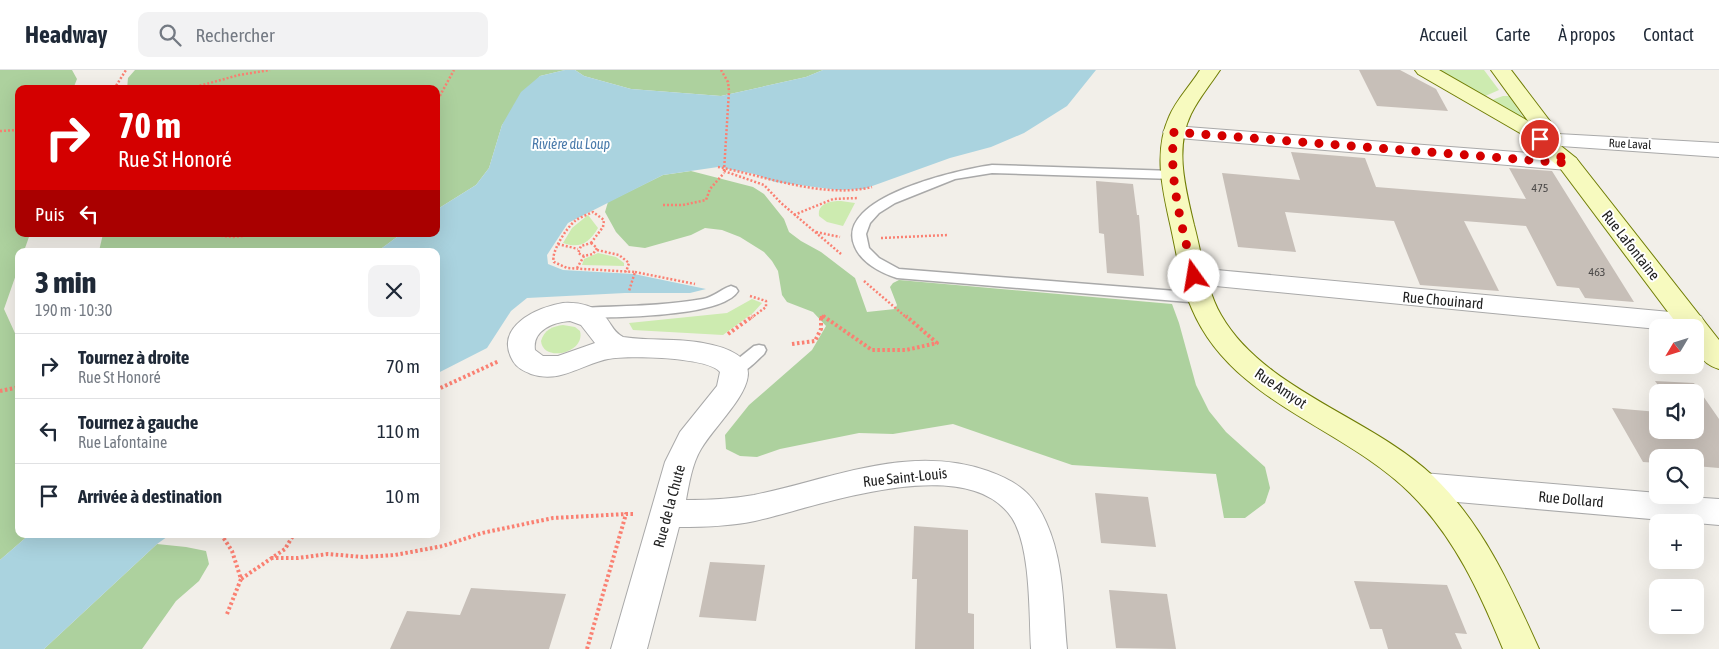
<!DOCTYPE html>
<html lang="fr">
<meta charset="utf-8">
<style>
body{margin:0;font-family:"Asap Condensed",sans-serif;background:#f2f2f3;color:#1f2937;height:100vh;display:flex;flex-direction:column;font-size:19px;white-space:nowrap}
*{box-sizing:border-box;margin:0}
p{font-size:16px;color:#747a83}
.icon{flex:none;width:28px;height:28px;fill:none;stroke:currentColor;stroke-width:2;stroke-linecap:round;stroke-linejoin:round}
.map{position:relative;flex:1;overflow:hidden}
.sheet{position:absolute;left:15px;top:178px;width:425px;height:290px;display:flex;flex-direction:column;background:#fff;border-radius:10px;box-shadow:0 5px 20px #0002}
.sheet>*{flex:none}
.guide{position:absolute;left:15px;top:15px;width:425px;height:152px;border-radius:10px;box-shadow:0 5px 20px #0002;background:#d40000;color:#fff;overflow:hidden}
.needle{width:32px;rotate:232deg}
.buttons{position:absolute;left:1649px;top:249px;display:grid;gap:10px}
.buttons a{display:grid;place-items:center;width:55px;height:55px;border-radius:10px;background:#fff;box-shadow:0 5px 20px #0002;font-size:25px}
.pin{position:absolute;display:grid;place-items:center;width:42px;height:42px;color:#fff;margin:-21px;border:2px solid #fff;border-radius:50%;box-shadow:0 1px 5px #0007}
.me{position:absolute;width:55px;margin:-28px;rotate:347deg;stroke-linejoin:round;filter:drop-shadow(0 0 4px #0008)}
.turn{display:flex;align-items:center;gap:18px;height:105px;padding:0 20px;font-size:22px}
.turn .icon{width:65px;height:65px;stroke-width:2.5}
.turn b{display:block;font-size:35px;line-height:42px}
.then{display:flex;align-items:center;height:48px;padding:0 20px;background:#0003;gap:10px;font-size:19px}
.round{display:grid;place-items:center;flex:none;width:52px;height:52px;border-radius:10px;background:#f2f2f3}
.overview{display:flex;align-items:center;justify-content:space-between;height:85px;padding:0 20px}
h1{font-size:30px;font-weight:800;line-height:38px}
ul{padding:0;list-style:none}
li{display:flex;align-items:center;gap:15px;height:65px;padding:0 20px;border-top:1px solid #e0e1e3}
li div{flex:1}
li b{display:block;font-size:19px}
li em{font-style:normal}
header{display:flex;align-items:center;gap:30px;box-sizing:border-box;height:70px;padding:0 25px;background:#fff;border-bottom:1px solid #e0e1e3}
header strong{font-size:24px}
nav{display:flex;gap:28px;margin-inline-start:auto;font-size:18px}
.search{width:350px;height:45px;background:#f2f2f3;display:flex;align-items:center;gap:12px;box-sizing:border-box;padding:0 18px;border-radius:10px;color:#747a83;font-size:19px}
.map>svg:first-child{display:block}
</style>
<header>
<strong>Headway</strong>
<div class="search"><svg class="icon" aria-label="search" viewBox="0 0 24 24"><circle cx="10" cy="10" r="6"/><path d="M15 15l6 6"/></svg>Rechercher</div>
<nav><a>Accueil</a><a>Carte</a><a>À propos</a><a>Contact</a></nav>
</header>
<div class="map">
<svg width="1719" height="579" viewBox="0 0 1719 579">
<rect width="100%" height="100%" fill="#f2efe9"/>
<g fill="#cdebb0">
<path d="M1436,0H1484L1499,20L1483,27Z"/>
<path d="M1503,26H1509L1523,47H1520L1489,31Z"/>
<path d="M841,131L855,133L843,156L827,152L819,146C817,133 831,131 841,131Z"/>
<path d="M588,145L598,158C589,173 580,179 563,173L572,158Z"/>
<path d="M598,183L616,187L624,193V196L582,195L584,189Z"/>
<path d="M752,229L762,233L753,243L723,265L633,260L629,253L727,243Z"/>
<path d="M563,255L575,257L580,261C586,283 543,293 541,271C544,260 553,256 563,255Z"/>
</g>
<g fill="#add19e">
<path d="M0,0H72L77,9L73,19H19V164H30L24,181H19V196L4,239L19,272V464H30L0,490Z"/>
<path d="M135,0H565L540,6L502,55L489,98L476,115L436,140V19H127L128,8Z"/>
<path d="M575,0H823L806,7L721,26L631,19L584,6Z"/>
<path d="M691,101L753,117L764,124L784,149L789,162L801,171L821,182L855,208L867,242L895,239L897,235L890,217L893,213L899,210L1172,234L1179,253L1196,315L1209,341L1226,362L1265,397L1270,418L1265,433L1245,448H1224L1216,404L1072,395L953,354L893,364L859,363L780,379L757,387L740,386L726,379L725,365L749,335L812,280L826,256L813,242L787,232L782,225L778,201L772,191L764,182L740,167L722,160L705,158L691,165L645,178L629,176L616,162L605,142L608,132L663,105Z"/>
<path d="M103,164H401L378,181H99Z"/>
<path d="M157,474L186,477L206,481L209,494L199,511L176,531L142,579H44Z"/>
</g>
<g fill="#aad3df">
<path d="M565,0H575L584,6L631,19L721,26L806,7L823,0H1096L1067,36L1024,63L991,77L950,88L864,119L838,120L775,112L754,104L718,97L663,105L568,153L547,185L548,194L563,200L634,204L706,219L690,223H625L527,228L511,241L487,278L436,304V181H378L401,164H436V140L476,115L489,98L502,55L521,22L540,6Z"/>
<path d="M30,464H171L157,474L44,579H0V490Z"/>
</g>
<g fill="#c7bfb8">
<path d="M1359,0H1400L1436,19L1448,41L1377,36Z"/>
<path d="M1291,82L1365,88L1376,117L1526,129L1509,98L1552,101L1634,232L1585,228L1579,218L1557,216L1526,156L1464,151L1499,221L1420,215L1394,151L1285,142L1296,182L1238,177L1222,103L1300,110Z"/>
<path d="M1096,111L1133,114L1137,145H1139L1144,206L1107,203L1104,164L1099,163Z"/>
<path d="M1655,311L1694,313L1719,349V398L1695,396V388H1658V393L1643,392L1612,338L1658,342V360H1695V322H1663Z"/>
<path d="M1095,423L1148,427L1156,477L1101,473Z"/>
<path d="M914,456L968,460V543L974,544V579H915L917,509H912Z"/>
<path d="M710,492L765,495L756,551L699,547Z"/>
<path d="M1354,511L1447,515L1467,564L1455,563L1462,579H1388L1382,559H1370Z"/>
<path d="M471,518L566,524L549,579H390L407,541L460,545Z"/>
<path d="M1109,520L1167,524L1176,579L1116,578Z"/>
</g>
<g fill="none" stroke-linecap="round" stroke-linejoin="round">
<g stroke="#a9a9a9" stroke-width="3">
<g id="lane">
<path d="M992,95L1173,101L1179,105L1173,109L992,103L955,109L895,133L879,143L870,153L866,164L869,178L879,188L899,199L1201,223L1206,225L1208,228L1206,231L1201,233L897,208C881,203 862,193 855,177C832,127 962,99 992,95Z"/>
<path d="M731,216L736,218L738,221C722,248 612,247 581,248L576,247L574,243L576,239L581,238C621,236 663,236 703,229C714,227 721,219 731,216Z"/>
<path d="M759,275L764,276L766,280L764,284C755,292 742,308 729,304L726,300L729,296L754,276Z"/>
</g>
</g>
<g stroke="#a9a9a9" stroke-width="2">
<g id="street">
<path d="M1174,56L1568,86L1576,88L1579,93L1576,98L1568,100L1166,67L1163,62L1166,57Z"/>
<path d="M1540,63L1719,73V87L1532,74L1529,69L1532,64Z"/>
<path d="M1195,198L1692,244L1701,246L1705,253L1701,260L1695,261V258H1658V259L1195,214L1186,212L1182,206L1186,200Z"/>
<path d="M563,233C579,232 597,236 607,249C612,256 615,263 623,267C649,271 677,268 703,273C793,289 724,341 701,379C692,394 689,414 686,430C709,430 732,429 754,425C832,409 909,373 988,401C1018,412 1033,423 1046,452C1064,491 1063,537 1067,579H1031C1029,543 1031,478 1012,448C967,380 817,437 755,451C731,456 705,457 679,457L647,579H611L665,392L680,362L717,316L720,302C708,287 628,285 608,289C582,294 560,314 531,304C524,301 517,298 513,291C493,257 537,237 563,233ZM570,251L581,255L595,273L558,286H543L535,280C532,260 554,252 570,251Z"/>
<path d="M1423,403L1658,423V425L1719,429V455L1423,429L1412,425L1408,416L1412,407Z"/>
</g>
</g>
<g stroke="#707d05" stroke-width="2">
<g id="secondary">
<path d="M1200,0H1220C1210,15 1199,28 1191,44C1174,79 1186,120 1194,155C1202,185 1206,219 1221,245C1264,320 1371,347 1433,406C1483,454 1511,517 1539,579H1503C1480,523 1455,468 1411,424C1343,356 1232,333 1192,239C1181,214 1177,185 1171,158C1163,122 1153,83 1169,47C1176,30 1190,16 1200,0Z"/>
<path d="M1415,0H1439L1528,51L1491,0H1511L1562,67L1556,72L1576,88L1719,270V299C1698,293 1695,277 1695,258H1680L1560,98L1520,63L1418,4Z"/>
</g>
</g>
<g stroke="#fa8072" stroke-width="2.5" stroke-dasharray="2 2" stroke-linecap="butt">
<path d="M721,0L728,12L729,21"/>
<path d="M114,19L126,0"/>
<path d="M188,19L239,5L270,0"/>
<path d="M436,33L454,0"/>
<path d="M0,61L19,60"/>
<path d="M718,97C765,106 824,129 872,117"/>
<path d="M724,101L764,115L781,133L841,184"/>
<path d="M663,135H683L706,130L710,119L724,103"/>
<path d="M794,145L833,129L858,128"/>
<path d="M816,162L840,167"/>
<path d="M201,164L233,167L263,164"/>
<path d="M881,168L948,165"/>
<path d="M591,173L603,157L604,150L593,142C587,145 580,147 575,151C567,157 550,183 554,192L567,198L635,202L629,221"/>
<path d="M591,173L597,178L593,184L584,186L578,183L581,176Z"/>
<path d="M558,174L578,179"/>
<path d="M597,180L619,185L629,193L626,202"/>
<path d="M577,198L584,186"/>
<path d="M635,202L695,214"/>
<path d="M864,211L907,248"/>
<path d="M750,226L766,231V237L751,248"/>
<path d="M821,248V245L825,248"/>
</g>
<g stroke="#fa8072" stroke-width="4" stroke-dasharray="2.5 2.5" stroke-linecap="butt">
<path d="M823,246L872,280H906L937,273L906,246"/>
<path d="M728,264L753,246"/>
<path d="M792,274L815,271L821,259V246"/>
<path d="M436,320L499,291"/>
<path d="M0,321L19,317"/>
<path d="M221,464L232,481L241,509L285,479L294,464"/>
<path d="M271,488H298L328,484L363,487L395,485L443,476L482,463L553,448L626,444"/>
<path d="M227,544L241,509"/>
<path d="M587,579L626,444H635"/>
</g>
<use href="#lane" fill="#fff" fill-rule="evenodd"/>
<use href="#street" fill="#fff" fill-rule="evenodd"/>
<use href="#secondary" fill="#f7fabf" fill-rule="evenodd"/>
<path stroke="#fa8072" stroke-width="2.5" stroke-dasharray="2 2" stroke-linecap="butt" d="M724,101L729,21"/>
</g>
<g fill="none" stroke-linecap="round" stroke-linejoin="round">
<path stroke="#d40000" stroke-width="9" stroke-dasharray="0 16.2" d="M1194,206C1183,159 1168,111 1174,62L1568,93L1540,69"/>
</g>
<g text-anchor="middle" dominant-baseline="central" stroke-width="4" stroke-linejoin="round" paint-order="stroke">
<g font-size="12" fill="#222" stroke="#fff">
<text transform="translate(1630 74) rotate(3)">Rue Laval</text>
</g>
<g font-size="12" fill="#4b4948">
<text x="1540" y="118">475</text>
<text x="1597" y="202">463</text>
</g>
<g font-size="14" font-style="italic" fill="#4a7aab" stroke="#fff">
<text x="571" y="74">Rivière du Loup</text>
</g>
<g font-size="15" fill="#222" stroke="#fff">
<text transform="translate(1631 175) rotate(52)">Rue Lafontaine</text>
<text transform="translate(1443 230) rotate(5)">Rue Chouinard</text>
<text transform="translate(1281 318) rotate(34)">Rue Amyot</text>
<text transform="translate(905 407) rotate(-6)">Rue Saint-Louis</text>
<text transform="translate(1571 429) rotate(5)">Rue Dollard</text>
<text transform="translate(669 436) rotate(-75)">Rue de la Chute</text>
</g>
</g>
</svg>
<div class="buttons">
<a><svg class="needle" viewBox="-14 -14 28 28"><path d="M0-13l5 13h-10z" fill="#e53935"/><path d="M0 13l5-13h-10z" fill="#747a83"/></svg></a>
<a><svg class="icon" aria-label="sound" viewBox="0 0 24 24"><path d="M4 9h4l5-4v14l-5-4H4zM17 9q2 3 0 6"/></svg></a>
<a><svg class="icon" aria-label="search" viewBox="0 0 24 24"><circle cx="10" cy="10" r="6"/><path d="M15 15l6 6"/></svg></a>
<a>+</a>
<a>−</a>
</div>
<div class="pin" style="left:1540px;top:69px;background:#d93025"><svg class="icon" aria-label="arrive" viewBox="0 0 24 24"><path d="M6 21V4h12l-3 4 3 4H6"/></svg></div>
<svg class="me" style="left:1194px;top:206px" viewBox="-20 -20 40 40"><circle r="19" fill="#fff"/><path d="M0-13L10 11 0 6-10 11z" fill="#d40000"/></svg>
<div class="guide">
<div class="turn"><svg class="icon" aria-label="right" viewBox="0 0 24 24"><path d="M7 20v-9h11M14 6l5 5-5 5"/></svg><div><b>70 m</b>Rue St Honoré</div></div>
<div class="then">Puis<svg class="icon" aria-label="left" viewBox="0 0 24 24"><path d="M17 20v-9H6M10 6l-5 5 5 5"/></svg></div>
</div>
<section class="sheet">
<div class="overview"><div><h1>3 min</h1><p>190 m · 10:30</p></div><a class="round"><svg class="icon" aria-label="close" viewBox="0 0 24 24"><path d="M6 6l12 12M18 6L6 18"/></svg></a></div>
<ul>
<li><svg class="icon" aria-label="right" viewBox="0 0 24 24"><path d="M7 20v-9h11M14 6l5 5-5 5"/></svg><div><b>Tournez à droite</b><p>Rue St Honoré</p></div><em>70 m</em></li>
<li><svg class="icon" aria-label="left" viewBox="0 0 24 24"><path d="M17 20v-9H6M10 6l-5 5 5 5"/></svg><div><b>Tournez à gauche</b><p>Rue Lafontaine</p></div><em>110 m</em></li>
<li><svg class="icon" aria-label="arrive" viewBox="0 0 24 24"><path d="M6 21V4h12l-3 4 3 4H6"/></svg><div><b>Arrivée à destination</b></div><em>10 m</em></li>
</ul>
</section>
</div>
